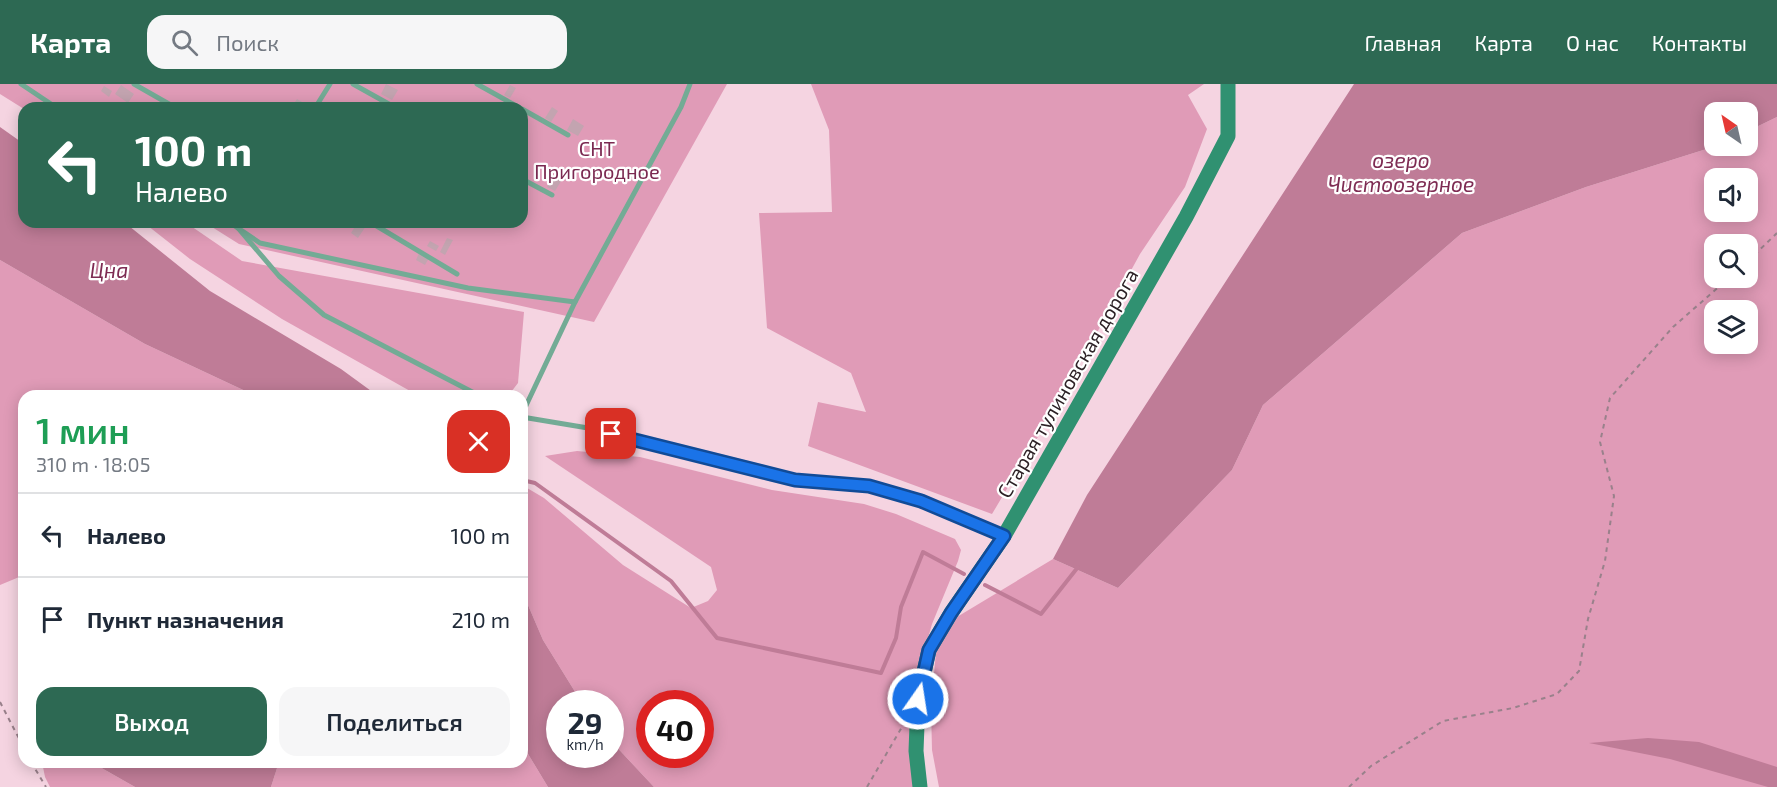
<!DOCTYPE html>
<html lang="ru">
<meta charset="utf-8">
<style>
body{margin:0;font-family:"Exo 2",sans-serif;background:#f6f6f7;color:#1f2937;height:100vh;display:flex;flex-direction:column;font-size:22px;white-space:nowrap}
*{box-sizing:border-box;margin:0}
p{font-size:20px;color:#747a83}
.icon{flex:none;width:33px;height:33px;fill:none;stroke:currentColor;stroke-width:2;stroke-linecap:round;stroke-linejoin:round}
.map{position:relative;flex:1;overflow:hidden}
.side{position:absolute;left:18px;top:306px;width:510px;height:378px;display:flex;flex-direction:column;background:#fff;border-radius:18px;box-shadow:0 3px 15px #0003}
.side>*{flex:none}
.guide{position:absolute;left:18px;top:18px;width:510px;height:126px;border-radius:18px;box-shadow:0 3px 15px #0003;background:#2d6953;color:#fff;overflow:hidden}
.needle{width:39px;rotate:326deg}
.fabs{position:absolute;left:1704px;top:18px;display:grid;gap:12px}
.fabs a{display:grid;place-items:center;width:54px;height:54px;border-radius:12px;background:#fff;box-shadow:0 3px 15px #0003;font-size:30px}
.speed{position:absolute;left:546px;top:606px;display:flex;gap:12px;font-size:30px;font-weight:700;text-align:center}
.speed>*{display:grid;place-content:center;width:78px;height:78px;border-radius:50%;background:#fff;box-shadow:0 3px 15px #0003;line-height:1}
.speed small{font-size:15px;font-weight:400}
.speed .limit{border:9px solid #d22;background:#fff;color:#111}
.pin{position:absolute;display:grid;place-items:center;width:51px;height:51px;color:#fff;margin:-26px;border-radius:12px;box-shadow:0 3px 9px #0006}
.me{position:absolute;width:66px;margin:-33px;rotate:13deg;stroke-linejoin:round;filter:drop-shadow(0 0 4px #0008)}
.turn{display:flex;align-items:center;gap:21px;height:126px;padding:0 18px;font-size:27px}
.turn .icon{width:78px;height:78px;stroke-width:2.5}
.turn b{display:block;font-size:42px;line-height:51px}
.round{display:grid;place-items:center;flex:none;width:63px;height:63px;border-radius:18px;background:#f6f6f7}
.overview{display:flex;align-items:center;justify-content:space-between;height:102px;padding:0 18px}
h1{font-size:36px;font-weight:600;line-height:45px;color:#1e9e55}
.cta{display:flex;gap:12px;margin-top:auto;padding:12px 18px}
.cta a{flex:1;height:69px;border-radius:18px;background:#2d6953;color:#fff;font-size:24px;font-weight:600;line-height:69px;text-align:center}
.cta a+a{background:#f6f6f7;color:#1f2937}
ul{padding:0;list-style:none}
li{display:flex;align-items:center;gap:18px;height:84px;padding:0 18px;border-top:2px solid #e0e1e3}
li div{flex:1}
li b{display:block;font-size:22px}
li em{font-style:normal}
header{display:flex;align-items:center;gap:36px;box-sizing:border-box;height:84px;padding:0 30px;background:#2d6953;color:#fff}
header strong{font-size:28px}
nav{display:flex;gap:33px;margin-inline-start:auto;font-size:21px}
.search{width:420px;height:54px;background:#f6f6f7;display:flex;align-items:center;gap:15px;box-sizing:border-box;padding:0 21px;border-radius:18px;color:#747a83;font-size:22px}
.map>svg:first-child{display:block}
</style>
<header>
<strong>Карта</strong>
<div class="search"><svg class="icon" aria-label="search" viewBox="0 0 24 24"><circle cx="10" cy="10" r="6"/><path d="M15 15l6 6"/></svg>Поиск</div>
<nav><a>Главная</a><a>Карта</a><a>О нас</a><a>Контакты</a></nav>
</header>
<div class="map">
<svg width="1777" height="703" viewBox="0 0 1777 703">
<rect width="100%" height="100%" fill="#f5d4e1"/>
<g fill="#e09bb7" fill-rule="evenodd">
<path d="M0,0H727L594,238L239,160L204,138H522V24L24,25L0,10Z"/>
<path d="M811,0H1204L1188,11L1207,45L1185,103L1140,170L1064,309L992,430L808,362L818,318L866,328L851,289L767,244L759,129L832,128L829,46Z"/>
<path d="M1777,33V703H939L932,666L931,623L937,557L947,539L1053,475L1118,504L1232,386L1263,321L1462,149L1586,103L1716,62H1748V47ZM1714,94H1748V128H1714ZM1714,160H1748V194H1714ZM1714,226H1748V260H1714Z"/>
<path d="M143,138H185L242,177L524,228L518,299L508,312H419L282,235L190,175Z"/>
<path d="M0,176L145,260L256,312H24V491L0,501Z"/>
<path d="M577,367L640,373L772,406L864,420L896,430L955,455L961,466L958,477L932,540L923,572L920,653L927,703H654L611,657L610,620L582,619L543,556L522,507V401L544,414L623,481L691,524L708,517L717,506L711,483L545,372ZM650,620H700V670H650Z"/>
<path d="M522,660L548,703H271L279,678H522Z"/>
<path d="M42,678H91L135,703H50L45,693Z"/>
</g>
<g fill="#bf7c97">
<path d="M1354,0H1777V33L1748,47V28H1714V62H1716L1586,103L1462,149L1263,321L1232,386L1118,504L1053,475L1087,411Z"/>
<path d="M0,43L24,60V138H124L210,207L341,285L378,312H256L145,260L0,176Z"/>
<path d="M522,507L543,556L582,619L560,620V670H610L611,657L654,703H548L522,660Z"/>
<path d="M1648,654L1699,658L1777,683V703H1768L1670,675L1589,659Z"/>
<path d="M91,678H279L271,703H135Z"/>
</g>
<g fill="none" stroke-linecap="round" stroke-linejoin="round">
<g stroke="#bf7c97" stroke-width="4">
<path d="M522,396L535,399L671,497L717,554L881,589L896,554L901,523L923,468L964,490"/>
<path d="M985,501L1041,530L1078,483"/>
</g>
</g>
<g fill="#c3a4b0">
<path d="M386,0L398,6L392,16L381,10Z"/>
<path d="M121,1L134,10L128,19L115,10Z"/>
<path d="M510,1L516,4L510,14L504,11Z"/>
<path d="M104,2L112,7L109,13L101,7Z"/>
<path d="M297,15L309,22L307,24H295L298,20L295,18Z"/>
<path d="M552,23L558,27L551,38L545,34Z"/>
<path d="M573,35L584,42L578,52L567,46Z"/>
<path d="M555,89L563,94L555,107L547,103Z"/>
<path d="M358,138L366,142L358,154L351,149Z"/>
<path d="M447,154L453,156L445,171L440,168Z"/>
<path d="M430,157L439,162L436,167L427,162Z"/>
<path d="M419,169L429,174L425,181L416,176Z"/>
</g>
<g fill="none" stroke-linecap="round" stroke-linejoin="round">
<g stroke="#99818b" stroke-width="2" stroke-dasharray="4.5 4.5" stroke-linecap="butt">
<path d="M1748,177L1777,149"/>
<path d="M0,618L24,664"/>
<path d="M31,678L46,703"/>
<path d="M867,703L902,643"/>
<path d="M1349,703L1371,682L1443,637L1513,624L1557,610L1579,587L1588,535L1605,477L1614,412L1600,358L1610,314L1673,243L1729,194"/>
</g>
<g stroke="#73ab95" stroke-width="5">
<path d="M21,0L57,24"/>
<path d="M134,0L176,24"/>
<path d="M353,0L396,24"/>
<path d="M477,0L520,24"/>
<path d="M315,24L330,0"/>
<path d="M522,25L568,51"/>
<path d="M522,95L552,111"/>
<path d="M229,138L260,159L468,204L575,218L681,23L690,0"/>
<path d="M241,138L238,144L279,192L324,231L480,312"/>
<path d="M370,138L457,190"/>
<path d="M522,330L575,218"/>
<path d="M522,333L588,344L795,396L869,402L920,417L1002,452"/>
</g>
<path stroke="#309171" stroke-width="15" d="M920,703L916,667L918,615L929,566L951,529L1004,452L1186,133L1228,52V0"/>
</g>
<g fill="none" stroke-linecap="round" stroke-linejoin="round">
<g stroke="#114b97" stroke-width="15">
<path id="route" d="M611,350L795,396L869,402L921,417L1004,452L951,529L929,566L918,615"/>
</g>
<use href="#route" stroke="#1a73e8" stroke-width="10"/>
</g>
<g text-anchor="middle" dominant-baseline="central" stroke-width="4.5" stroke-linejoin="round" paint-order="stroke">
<g font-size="20" fill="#7b2951" stroke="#fff">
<text x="597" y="64">СНТ<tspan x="597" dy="23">Пригородное</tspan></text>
</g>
<g font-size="20" fill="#2d2126" stroke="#fff">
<text transform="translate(1067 299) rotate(-60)">Старая тулиновская дорога</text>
</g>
<g font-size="21" font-style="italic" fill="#7e2c53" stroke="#fff">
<text x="1401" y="75">озеро<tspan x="1401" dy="24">Чистоозерное</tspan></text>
<text x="109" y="185">Цна</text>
</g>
</g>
</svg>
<div class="fabs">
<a><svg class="needle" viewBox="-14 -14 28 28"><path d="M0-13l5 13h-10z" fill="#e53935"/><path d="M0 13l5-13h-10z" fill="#747a83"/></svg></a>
<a><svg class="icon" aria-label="sound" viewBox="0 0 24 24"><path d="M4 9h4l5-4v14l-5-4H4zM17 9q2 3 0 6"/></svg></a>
<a><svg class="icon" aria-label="search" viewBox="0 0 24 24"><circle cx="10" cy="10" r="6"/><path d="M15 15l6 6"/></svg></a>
<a><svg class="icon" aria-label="layers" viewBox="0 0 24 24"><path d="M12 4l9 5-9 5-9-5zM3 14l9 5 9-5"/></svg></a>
</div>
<div class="speed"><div>29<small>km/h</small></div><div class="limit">40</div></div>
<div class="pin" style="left:611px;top:350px;background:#d93025"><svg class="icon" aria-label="arrive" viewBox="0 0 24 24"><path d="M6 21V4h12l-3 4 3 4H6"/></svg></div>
<svg class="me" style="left:918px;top:615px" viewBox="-20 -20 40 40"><circle r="17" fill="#1a73e8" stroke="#fff" stroke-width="3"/><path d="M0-11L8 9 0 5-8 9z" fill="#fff"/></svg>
<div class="guide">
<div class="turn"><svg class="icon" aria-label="left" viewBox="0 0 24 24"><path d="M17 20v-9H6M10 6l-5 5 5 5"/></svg><div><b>100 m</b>Налево</div></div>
</div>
<section class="side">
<div class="overview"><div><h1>1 мин</h1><p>310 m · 18:05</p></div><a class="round" style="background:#d93025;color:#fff"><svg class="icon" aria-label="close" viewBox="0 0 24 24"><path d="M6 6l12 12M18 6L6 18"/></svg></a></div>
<ul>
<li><svg class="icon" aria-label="left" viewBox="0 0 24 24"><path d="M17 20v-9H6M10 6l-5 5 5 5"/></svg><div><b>Налево</b></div><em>100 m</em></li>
<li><svg class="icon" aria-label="arrive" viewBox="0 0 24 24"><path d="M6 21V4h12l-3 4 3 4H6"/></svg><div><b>Пункт назначения</b></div><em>210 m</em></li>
</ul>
<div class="cta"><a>Выход</a><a>Поделиться</a></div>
</section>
</div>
